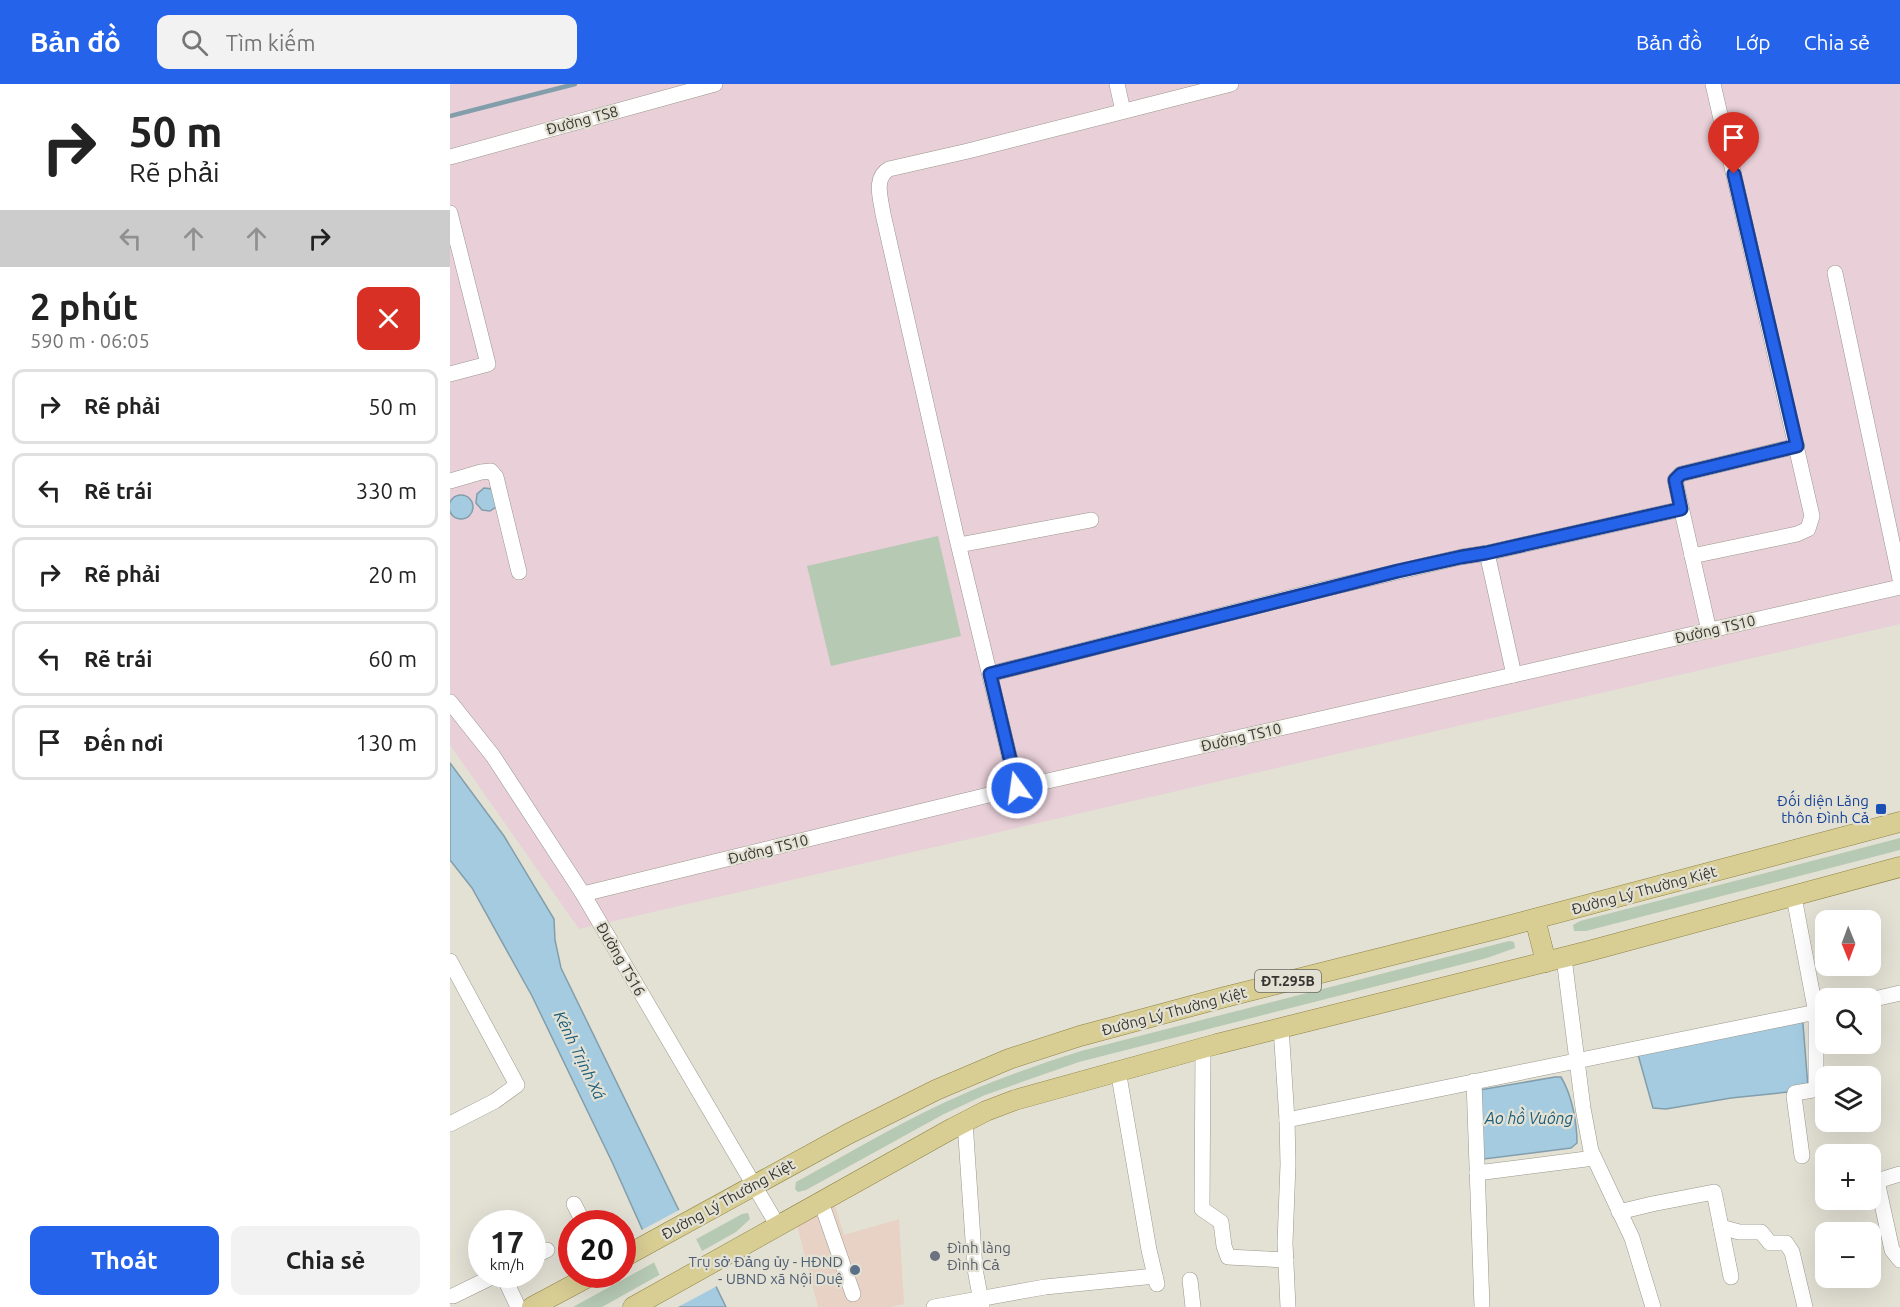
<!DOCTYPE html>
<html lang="vi">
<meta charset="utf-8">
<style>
body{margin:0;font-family:Ubuntu,sans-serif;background:#f2f2f2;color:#222;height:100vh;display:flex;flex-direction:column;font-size:22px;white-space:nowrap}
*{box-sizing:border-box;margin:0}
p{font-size:20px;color:#767676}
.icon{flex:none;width:33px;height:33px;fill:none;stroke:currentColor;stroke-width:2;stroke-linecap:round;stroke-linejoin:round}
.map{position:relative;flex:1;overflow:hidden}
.drawer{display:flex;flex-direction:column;background:#fff;width:450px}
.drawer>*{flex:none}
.banner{background:#fff;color:#222;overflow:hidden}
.needle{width:39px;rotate:179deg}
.fabs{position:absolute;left:1365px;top:826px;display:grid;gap:12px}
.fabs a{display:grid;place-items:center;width:66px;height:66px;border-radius:12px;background:#fff;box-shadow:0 6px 24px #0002;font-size:30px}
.speed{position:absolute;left:18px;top:1126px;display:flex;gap:12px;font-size:30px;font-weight:700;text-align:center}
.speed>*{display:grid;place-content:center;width:78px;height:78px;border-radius:50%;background:#fff;box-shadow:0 6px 24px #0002;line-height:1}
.speed small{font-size:15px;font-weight:400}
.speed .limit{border:9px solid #d22;background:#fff;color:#111}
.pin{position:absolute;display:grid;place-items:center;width:51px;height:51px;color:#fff;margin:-62px -26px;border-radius:50% 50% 50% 0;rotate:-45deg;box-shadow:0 0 6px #0007}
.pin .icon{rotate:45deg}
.me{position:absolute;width:66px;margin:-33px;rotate:346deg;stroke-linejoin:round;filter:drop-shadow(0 0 4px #0008)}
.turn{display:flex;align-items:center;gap:21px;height:126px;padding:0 30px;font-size:27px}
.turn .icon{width:78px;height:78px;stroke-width:2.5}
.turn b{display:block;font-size:42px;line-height:51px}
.lanes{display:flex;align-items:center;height:57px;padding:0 30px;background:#0003;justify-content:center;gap:30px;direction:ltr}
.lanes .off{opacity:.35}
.round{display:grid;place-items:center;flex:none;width:63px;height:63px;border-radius:12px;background:#f2f2f2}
.headline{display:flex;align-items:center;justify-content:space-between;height:102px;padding:0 30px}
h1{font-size:36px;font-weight:600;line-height:45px}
.primary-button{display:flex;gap:12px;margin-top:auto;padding:12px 30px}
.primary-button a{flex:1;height:69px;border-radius:12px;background:#2563eb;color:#fff;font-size:24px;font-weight:600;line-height:69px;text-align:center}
.primary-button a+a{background:#f2f2f2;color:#222}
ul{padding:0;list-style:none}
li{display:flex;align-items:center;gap:18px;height:75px;margin:0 12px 9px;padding:0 18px;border:3px solid #e0e0e0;border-radius:12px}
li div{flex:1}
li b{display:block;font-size:22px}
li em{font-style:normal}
header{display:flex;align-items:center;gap:36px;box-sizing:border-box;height:84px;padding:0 30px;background:#2563eb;color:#fff}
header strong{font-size:28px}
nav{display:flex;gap:33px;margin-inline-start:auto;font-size:21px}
.search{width:420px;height:54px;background:#f2f2f2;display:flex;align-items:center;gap:15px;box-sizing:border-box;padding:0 21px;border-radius:12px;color:#767676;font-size:22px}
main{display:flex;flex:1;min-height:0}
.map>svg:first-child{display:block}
</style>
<header>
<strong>Bản đồ</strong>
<div class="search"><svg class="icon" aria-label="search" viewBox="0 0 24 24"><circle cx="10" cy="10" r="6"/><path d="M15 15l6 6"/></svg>Tìm kiếm</div>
<nav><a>Bản đồ</a><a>Lớp</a><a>Chia sẻ</a></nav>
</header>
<main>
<section class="drawer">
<div class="banner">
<div class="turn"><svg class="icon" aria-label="right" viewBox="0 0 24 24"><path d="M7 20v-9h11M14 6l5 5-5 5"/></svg><div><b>50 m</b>Rẽ phải</div></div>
<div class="lanes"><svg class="icon off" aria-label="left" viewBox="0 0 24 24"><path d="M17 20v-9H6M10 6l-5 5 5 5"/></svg><svg class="icon off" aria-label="ahead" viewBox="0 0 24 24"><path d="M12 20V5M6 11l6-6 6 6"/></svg><svg class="icon off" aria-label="ahead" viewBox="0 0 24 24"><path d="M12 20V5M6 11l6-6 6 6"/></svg><svg class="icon" aria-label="right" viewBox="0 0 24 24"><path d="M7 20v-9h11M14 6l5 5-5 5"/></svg></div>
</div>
<div class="headline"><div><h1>2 phút</h1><p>590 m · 06:05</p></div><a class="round" style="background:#d93025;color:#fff"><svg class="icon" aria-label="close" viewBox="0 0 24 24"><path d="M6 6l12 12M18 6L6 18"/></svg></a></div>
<ul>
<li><svg class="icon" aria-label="right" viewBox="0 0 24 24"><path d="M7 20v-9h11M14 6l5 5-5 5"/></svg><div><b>Rẽ phải</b></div><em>50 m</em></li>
<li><svg class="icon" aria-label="left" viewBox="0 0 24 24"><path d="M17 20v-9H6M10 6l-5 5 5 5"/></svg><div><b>Rẽ trái</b></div><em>330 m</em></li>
<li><svg class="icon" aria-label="right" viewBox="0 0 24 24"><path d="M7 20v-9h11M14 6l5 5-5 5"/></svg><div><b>Rẽ phải</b></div><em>20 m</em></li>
<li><svg class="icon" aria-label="left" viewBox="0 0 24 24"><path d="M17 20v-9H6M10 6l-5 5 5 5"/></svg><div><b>Rẽ trái</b></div><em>60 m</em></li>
<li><svg class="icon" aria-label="arrive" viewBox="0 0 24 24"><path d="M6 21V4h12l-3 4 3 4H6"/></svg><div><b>Đến nơi</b></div><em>130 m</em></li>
</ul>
<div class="primary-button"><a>Thoát</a><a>Chia sẻ</a></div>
</section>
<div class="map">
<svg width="1450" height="1223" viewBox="0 0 1450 1223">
<rect width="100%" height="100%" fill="#e3e1d4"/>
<path fill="#e8d2c5" d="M383,1116L394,1151L449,1135L454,1220L440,1223H368L347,1141Z"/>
<path fill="#e8cfd8" d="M0,0H1450V540L129,845L0,661Z"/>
<g fill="#b5c9b3">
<path d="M488,452L511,552L381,582L357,482Z"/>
<path d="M1450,754V766L1136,847H1124L1123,841L1130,837Z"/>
<path d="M1059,857L1064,858L1065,864L1037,874L629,978L535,1011L494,1030L356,1106L348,1108L345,1105L346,1098C403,1067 459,1033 518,1008C555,992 593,979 631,967Z"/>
<path d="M298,1129L300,1135L286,1148L152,1223H123L292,1130Z"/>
</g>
<g fill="#a4cbe0" stroke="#839eab" stroke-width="1.5">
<path d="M34,404L43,405L46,423L40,427L32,426L26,419L27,410Z"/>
<circle cx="11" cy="423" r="12"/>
<path d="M0,679L54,752L104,835L105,856L111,884L276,1223H227L163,1080L82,912L22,804L0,776Z"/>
<path d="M1349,931L1353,940L1358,1003L1348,1007L1281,1014L1216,1025L1203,1024L1187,967Z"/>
<path d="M1105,993H1111C1122,1011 1127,1039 1127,1059L1121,1064L1034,1075L1032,1064L1030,1006Z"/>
</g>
<path fill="#e3e1d4" d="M231,1125L269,1201L228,1223H224L190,1147Z"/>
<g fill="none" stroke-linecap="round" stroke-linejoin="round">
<path stroke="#839eab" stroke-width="4.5" d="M0,32L125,0"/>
<g stroke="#9a978b" stroke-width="16">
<g id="minor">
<path d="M667,0L673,27"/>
<path d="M0,73L265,0"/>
<path d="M0,129L38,280L0,290"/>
<path d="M1385,189L1450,495"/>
<path d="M0,397L31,388L41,387L46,393L69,488"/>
<path d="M509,461L641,436"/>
<path d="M1037,469L1231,425"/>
<path d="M1242,472L1347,450L1358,445L1362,432L1263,0"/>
<path d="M1259,547L1225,396L1231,390L1347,362"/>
<path d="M540,590L870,506L1011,473L1037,469L1064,591"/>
<path d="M0,618L43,672L133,810L328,1142"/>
<path d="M567,704L506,451L433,130C431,115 423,94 439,85L518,67L781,0"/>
<path d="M133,810L567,704L1450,503"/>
<path d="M1344,813L1366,929V1002L1363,1006L1345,1009L1344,1012L1352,1072"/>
<path d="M1114,874L1133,1024L1141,1067L1182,1154L1203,1223"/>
<path d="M0,877L67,1001L45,1017L0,1040"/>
<path d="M1420,916L1450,909"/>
<path d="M831,943L837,1036L838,1080L835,1159L838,1223"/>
<path d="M753,964L752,1125L771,1138L774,1162L778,1173L836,1176"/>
<path d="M668,986L699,1166L707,1200"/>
<path d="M1024,997L1032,1223"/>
<path d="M837,1036L1376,926"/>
<path d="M515,1038L525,1185L532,1222"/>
<path d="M1027,1089L1144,1074"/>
<path d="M1450,1090L1427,1097L1442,1166L1450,1176"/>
<path d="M371,1118L403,1210"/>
<path d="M124,1120L134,1140"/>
<path d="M1169,1128L1202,1120L1264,1108L1281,1193"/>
<path d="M1271,1143L1289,1148H1311L1320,1159H1336L1342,1168L1355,1223"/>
<path d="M82,1173L97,1166"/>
<path d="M53,1191L68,1223"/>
<path d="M740,1196L743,1223"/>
<path d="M3,1212L46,1191"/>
<path d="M484,1223L595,1203L705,1192"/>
</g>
</g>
<g stroke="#8e8242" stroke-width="21">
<g id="major">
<path d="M1085,835L1096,878"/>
<path d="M172,1174L398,1050L486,1006L559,975L630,952L775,913L1050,844L1450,738"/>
<path d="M82,1223L142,1191"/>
<path d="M183,1223L503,1044L536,1027L565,1016L767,960L1139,867L1450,783"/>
</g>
</g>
<use href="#minor" stroke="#fff" stroke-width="15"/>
<use href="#major" stroke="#d8cd93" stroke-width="20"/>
</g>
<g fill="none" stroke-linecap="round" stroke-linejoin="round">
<g stroke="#184099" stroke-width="15">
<path id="route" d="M567,704L540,590L948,487L1011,473L1036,469L1231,425L1225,396L1231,390L1347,362L1284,90"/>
</g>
<use href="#route" stroke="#2563eb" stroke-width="10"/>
</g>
<rect fill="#1a4fb4" stroke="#e3e1d4" stroke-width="2" x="1425" y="719" width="12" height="12" rx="3"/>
<circle fill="#6b7280" stroke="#e3e1d4" stroke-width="2" cx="485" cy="1172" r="6"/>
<circle fill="#5c6f8a" stroke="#e3e1d4" stroke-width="2" cx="405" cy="1186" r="6"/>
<g text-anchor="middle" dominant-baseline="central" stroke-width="4.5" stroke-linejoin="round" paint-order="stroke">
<rect fill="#e3e1d4" stroke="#6a6961" stroke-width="1.5" x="805" y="886" width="66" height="22" rx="4.5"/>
<g font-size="14" font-weight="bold" fill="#363530">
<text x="838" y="897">ĐT.295B</text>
</g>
<g font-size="15" fill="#363530" stroke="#e3e1d4">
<text transform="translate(132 36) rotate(-15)">Đường TS8</text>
<text transform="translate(1265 545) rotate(-13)">Đường TS10</text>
<text transform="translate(791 653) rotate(-13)">Đường TS10</text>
<text transform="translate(318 765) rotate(-14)">Đường TS10</text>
<text transform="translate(1194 806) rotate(-15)">Đường Lý Thường Kiệt</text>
<text transform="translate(171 875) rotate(60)">Đường TS16</text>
<text transform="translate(724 927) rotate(-15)">Đường Lý Thường Kiệt</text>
<text transform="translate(278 1115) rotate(-29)">Đường Lý Thường Kiệt</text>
</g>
<g font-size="15" fill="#164399" stroke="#e3e1d4" text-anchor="end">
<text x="1419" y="716">Đối diện Lăng<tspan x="1419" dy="17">thôn Đình Cả</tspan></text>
</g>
<g font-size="15" fill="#5b616d" stroke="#e3e1d4" text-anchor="start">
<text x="497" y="1163">Đình làng<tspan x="497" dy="17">Đình Cả</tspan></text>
</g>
<g font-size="15" fill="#4e5e75" stroke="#e3e1d4" text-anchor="end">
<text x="393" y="1177">Trụ sở Đảng ủy - HĐND<tspan x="393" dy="17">- UBND xã Nội Duệ</tspan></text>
</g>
<g font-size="16" font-style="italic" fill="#1b5e7b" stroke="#e3e1d4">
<text transform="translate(130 971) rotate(64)">Kênh Trịnh Xá</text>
<text x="1079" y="1034">Ao hồ Vuông</text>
</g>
</g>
</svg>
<div class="fabs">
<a><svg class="needle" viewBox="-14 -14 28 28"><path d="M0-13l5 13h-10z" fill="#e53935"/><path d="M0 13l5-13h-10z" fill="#767676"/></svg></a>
<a><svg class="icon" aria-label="search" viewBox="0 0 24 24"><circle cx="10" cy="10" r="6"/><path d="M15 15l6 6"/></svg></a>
<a><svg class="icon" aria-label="layers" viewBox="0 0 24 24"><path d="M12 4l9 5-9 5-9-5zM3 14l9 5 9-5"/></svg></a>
<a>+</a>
<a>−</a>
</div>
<div class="speed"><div>17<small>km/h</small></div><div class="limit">20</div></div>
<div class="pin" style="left:1284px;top:90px;background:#d93025"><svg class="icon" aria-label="arrive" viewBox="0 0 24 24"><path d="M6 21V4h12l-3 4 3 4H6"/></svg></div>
<svg class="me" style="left:567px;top:704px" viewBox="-20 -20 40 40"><circle r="17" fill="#2563eb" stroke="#fff" stroke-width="3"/><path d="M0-11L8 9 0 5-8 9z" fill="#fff"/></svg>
</div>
</main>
